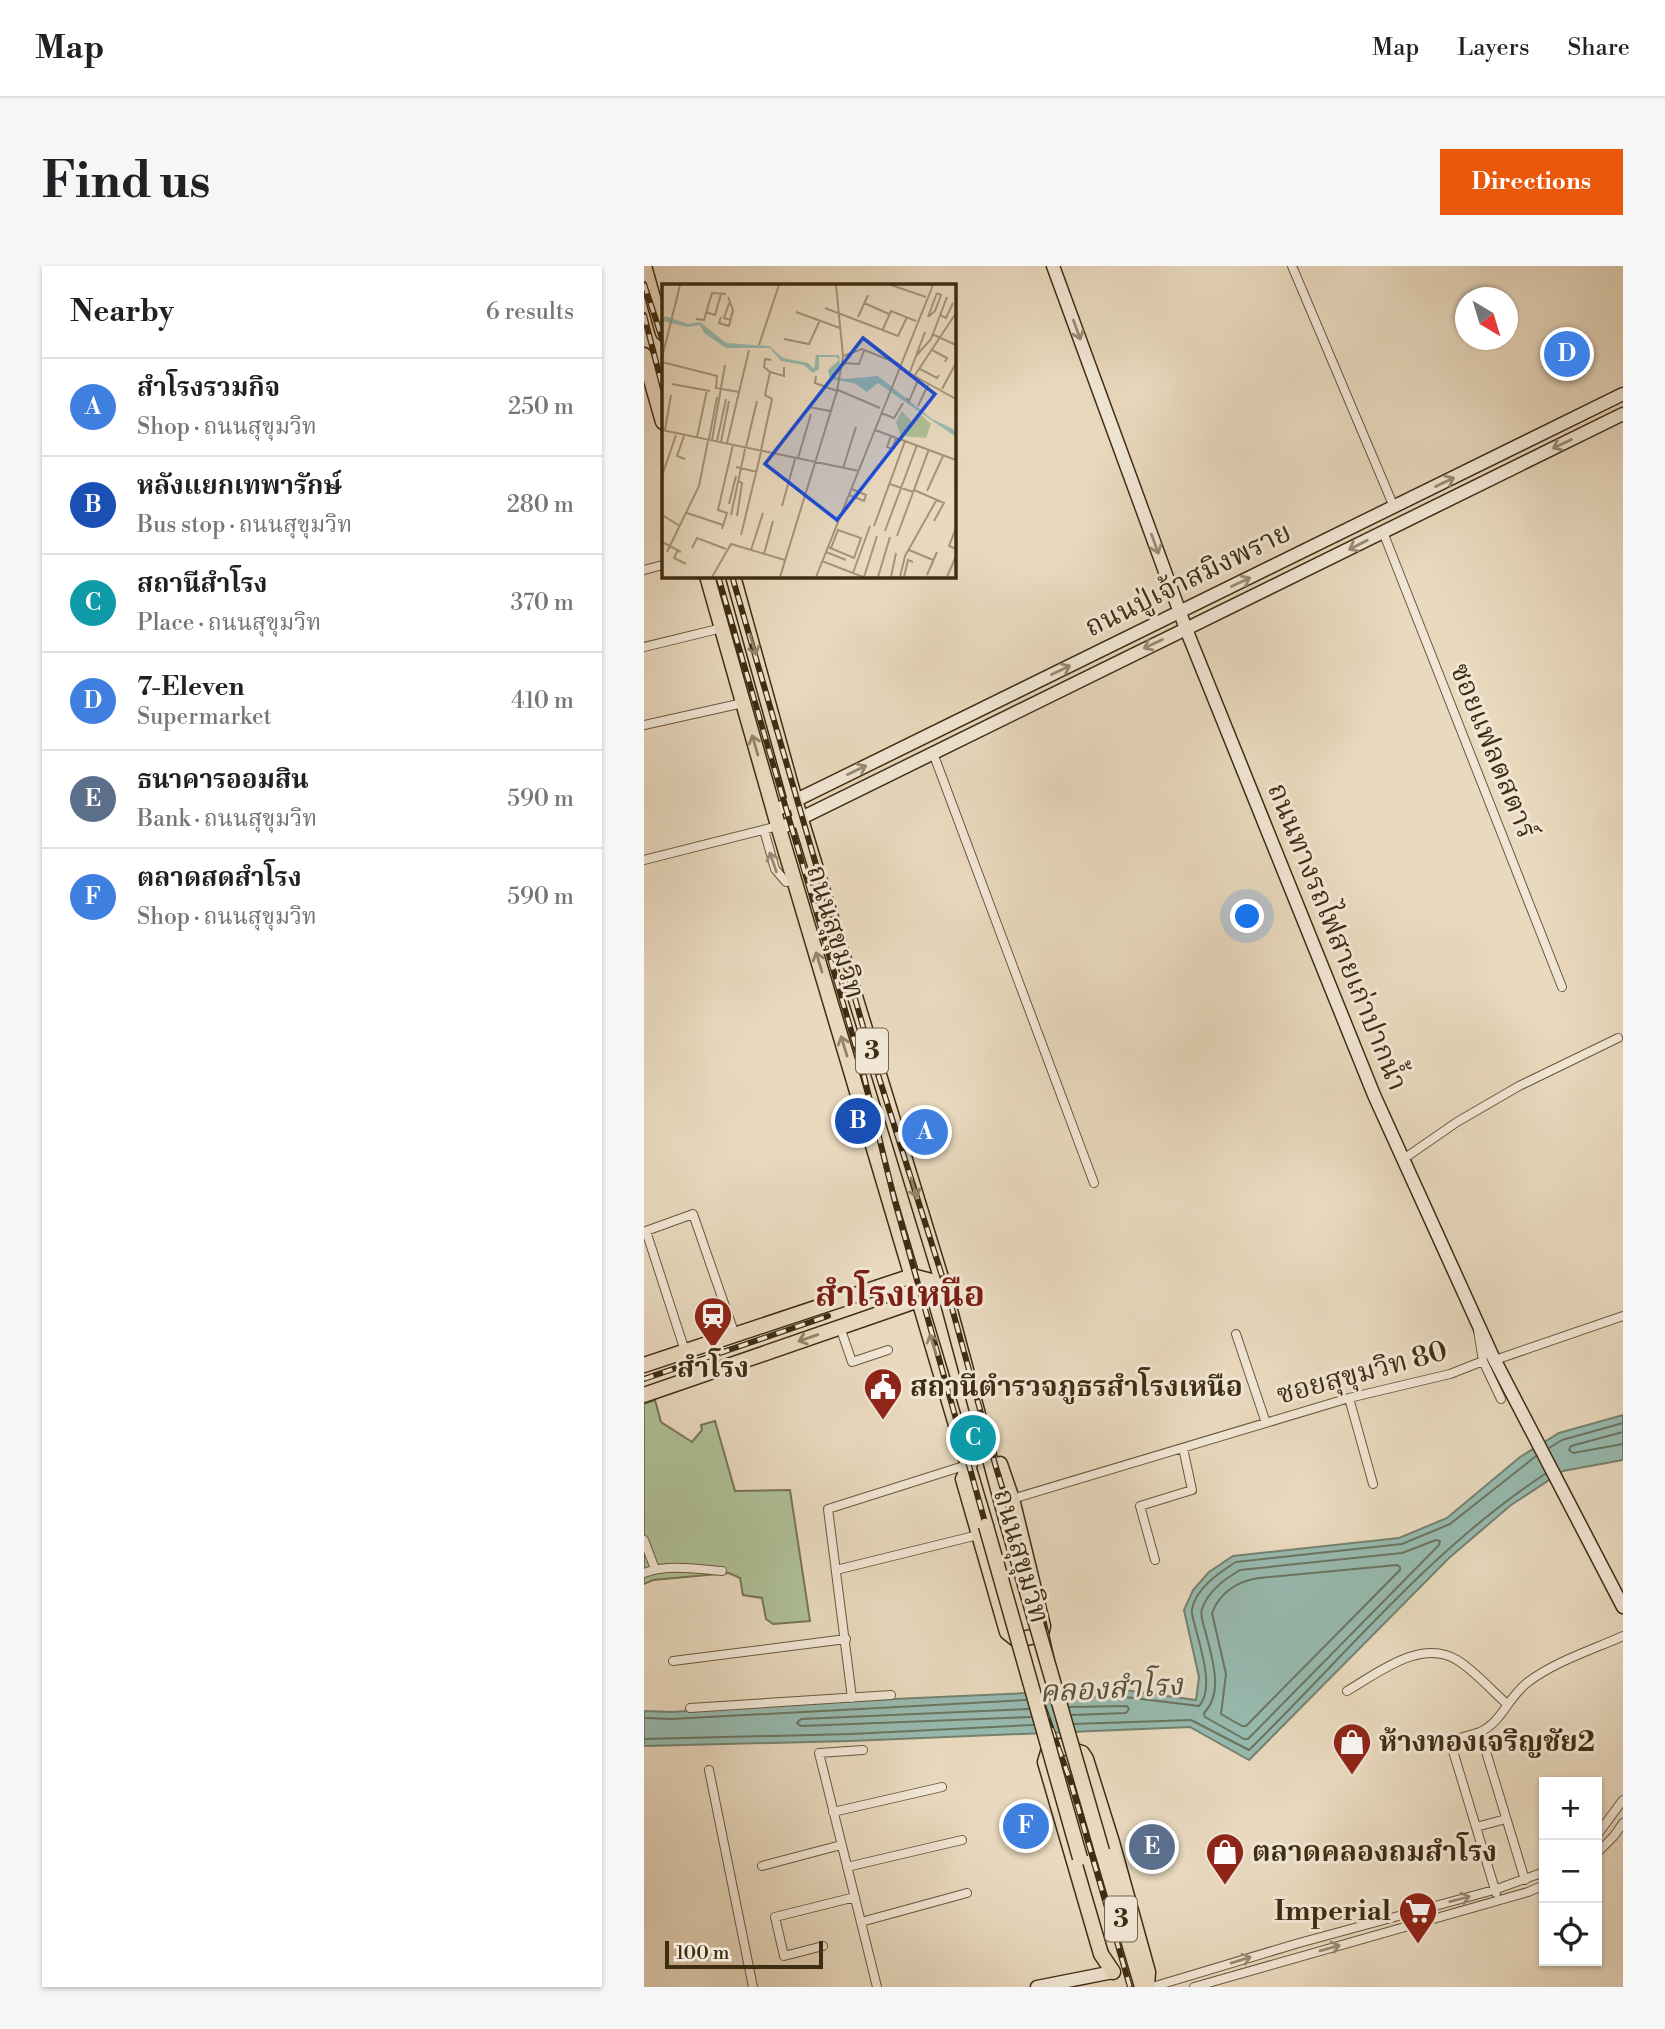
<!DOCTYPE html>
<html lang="en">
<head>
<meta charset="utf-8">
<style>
	:root { --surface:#fff; --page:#f6f6f6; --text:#202124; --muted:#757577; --line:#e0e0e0; --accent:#ea580c }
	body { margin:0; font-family:"Libre Bodoni","Noto Serif Thai",serif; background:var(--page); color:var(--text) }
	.controls { position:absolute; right:21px; bottom:21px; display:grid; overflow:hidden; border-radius:0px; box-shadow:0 2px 5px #0004 }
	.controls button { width:63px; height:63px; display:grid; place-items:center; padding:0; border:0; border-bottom:2px solid var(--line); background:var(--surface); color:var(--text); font:35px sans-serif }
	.compass { position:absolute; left:811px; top:21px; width:63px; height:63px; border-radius:50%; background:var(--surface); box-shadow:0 2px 5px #0004; rotate:142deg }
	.scale { position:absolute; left:21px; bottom:18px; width:158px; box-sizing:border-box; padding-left:7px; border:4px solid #3f2d12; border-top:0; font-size:19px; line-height:24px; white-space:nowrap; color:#3f2d12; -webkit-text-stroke:5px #f1e6d5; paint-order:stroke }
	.you { position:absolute; left:604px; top:651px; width:24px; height:24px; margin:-18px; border:5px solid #fff; border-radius:50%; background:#1a73e8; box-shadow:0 0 0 10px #1a73e833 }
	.badge { display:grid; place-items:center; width:46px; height:46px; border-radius:50%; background:var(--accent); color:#fff; font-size:23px; font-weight:700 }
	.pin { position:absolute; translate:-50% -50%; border:4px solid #fff; box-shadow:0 2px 7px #0006 }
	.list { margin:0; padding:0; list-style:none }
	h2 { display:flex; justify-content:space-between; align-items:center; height:91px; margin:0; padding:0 28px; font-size:30px }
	h2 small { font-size:23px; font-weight:400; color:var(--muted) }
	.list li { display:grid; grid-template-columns:46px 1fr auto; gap:21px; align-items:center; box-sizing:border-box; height:98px; padding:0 28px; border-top:2px solid var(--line) }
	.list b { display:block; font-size:26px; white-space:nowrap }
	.list p { margin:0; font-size:23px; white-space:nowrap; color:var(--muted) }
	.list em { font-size:23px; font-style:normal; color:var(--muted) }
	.icon { flex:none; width:38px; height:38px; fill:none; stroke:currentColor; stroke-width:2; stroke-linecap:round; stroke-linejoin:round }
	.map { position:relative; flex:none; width:979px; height:1721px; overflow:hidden; border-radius:0px }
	header { display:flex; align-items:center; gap:42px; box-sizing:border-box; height:98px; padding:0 35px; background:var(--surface); border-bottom:2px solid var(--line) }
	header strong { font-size:33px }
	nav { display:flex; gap:38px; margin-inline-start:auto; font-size:24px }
	.intro { display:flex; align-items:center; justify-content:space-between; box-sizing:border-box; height:168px; padding:0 42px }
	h1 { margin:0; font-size:49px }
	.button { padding:18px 32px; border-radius:0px; background:var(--accent); color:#fff; font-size:24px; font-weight:700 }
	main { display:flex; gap:42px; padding:0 42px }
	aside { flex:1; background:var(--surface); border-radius:0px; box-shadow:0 2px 5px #0004 }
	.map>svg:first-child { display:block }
	.green { fill:#afc097; stroke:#777654; stroke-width:2 }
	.water { fill:#97baaf; stroke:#748270; stroke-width:2 }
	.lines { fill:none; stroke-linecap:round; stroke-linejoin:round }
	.shore { stroke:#6b7460; stroke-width:2 }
	.minor-casing { stroke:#6a583d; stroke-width:10 }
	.secondary-casing { stroke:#3f2d12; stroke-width:15 }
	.primary-casing { stroke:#3f2d12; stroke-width:17 }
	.trunk-casing { stroke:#3f2d12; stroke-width:17 }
	.minor { stroke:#f1e6d5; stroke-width:8 }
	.secondary { stroke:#f1e6d5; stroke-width:12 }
	.primary { stroke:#e9d9be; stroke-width:14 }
	.trunk { stroke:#e9d9be; stroke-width:14 }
	.rail-casing { stroke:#3f2d12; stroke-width:6 }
	.rail { stroke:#f1e6d5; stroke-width:3.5; stroke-dasharray:10; stroke-linecap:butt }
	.trunk-bridge-casing { stroke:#3f2d12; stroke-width:17; stroke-linecap:butt }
	.trunk-bridge { stroke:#e9d9be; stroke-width:14 }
	.oneway { stroke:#988a74 }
	.oneway2 { stroke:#948368 }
	.labels { text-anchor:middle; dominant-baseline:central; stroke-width:6; stroke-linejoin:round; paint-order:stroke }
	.shield { fill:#f1e6d5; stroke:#74644c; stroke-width:2 }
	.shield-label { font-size:26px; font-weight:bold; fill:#3f2d12 }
	.street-label { font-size:28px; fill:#3f2d12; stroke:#f1e6d5 }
	.poi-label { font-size:28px; font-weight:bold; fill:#3f2d12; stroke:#f1e6d5; text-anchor:start }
	.water-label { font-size:30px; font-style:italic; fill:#555039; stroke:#f1e6d5 }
	.district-label { font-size:35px; font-weight:bold; fill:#7a1f14; stroke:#f1e6d5 }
	.inset-road { fill:none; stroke:#a59479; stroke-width:2 }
	.view { fill:#1d4ed8; fill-opacity:0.15; stroke:#1d4ed8; stroke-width:3.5 }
	.inset-edge { fill:none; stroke:#3f2d12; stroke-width:3.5 }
</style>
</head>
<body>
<header>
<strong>Map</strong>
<nav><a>Map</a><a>Layers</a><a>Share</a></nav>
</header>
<div class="intro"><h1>Find us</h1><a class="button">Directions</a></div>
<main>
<aside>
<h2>Nearby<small>6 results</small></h2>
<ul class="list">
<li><span class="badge" style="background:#3f7fe0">A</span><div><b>สำโรงรวมกิจ</b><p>Shop · ถนนสุขุมวิท</p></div><em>250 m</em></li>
<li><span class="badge" style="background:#1a4fb4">B</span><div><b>หลังแยกเทพารักษ์</b><p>Bus stop · ถนนสุขุมวิท</p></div><em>280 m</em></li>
<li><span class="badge" style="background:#0f9aa8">C</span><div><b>สถานีสำโรง</b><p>Place · ถนนสุขุมวิท</p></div><em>370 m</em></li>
<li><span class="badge" style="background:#3f7fe0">D</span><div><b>7-Eleven</b><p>Supermarket</p></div><em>410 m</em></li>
<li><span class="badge" style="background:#5c6f8a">E</span><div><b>ธนาคารออมสิน</b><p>Bank · ถนนสุขุมวิท</p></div><em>590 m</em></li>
<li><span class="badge" style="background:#3f7fe0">F</span><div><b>ตลาดสดสำโรง</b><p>Shop · ถนนสุขุมวิท</p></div><em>590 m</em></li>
</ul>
</aside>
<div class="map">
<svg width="979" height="1721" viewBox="0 0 979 1721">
	<rect width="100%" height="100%" fill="#e9d9be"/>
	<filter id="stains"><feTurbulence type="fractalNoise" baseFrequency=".00286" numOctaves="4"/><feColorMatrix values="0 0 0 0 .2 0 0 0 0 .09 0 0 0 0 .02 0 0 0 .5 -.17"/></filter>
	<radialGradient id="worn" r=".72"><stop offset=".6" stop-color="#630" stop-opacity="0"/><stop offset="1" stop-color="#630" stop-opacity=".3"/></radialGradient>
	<!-- green -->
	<path class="green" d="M11,1134l6,22 31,20 10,-12 -1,-5 14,-4 20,70 55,-1 20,131 -37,3 -7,-5 -4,-21 -19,-3 -3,-17 -11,-5 -76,7 -9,4v-180z"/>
	<!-- water -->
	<path class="water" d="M979,1149v45l-60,11 -52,34 -62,53 -200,202 -59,-33 -340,14 -206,5v-35l28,1 110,-8 335,-15 79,11 3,-23 -15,-67 9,-20 16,-18 24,-16 166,-18 48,-20 73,-61 39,-24z"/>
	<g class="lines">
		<!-- shore -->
		<path class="shore" d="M979,1166l-52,14 -2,4 4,3 50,-9
			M905,1182l13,-8 61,-17
			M792,1274l4,1 -1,4 -191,194h-4l-39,-22 -1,-4c21,-21 7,-58 1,-83 -2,-7 -5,-15 -3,-21 6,-18 23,-30 38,-39l162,-17z
			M753,1299l3,2v3l-154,156h-4l-21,-12 5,-40 -14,-61c8,-21 26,-32 47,-35z
			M423,1432l50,-2 82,10c16,-17 1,-60 -4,-80 -1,-5 -4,-12 -3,-17 4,-21 28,-37 44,-47l166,-18 48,-20 86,-68
			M425,1441l58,-1 2,3 -3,4 -54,2
			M385,1443l-228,10 -4,4 4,3 230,-9
			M0,1452l28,1 354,-19
			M430,1458l117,-4 58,30c96,-94 183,-202 296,-276
			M0,1473l206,-5 183,-9"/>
		<!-- minor casing -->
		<g class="minor-casing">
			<path id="minor" d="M648,0l102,241
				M739,266l179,455
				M0,304l19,-5
				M0,381l78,-19
				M0,459l99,-22
				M289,487l161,430
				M120,564l11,39 11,13 9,-1
				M0,594l134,-34
				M758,894l55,-38 62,-36 99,-48
				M196,1061l12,35 36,-12
				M834,1064l5,31
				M592,1068l30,89
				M41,1085l-39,-120 47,-17 42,121
				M851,1094l128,-44
				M705,1132l24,86
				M368,1233l337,-101 101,-24 33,-13 18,38
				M0,1274l11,29
				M511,1294l-15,-54 52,-16 -9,-42
				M192,1304l142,-35
				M0,1307c24,-9 53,-4 78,-2
				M29,1395l173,-22
				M703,1425c31,-18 74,-53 110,-31 18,11 33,29 49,43
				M208,1432l-24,-189 142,-45
				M46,1442l201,-13
				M836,1466l-30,9 46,152
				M219,1484l-44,3 58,234
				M65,1504l44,217
				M189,1546l109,-25
				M832,1561l30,-8
				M953,1569l26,-35
				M953,1587l17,-17 9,-13
				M118,1600l79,-21
				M203,1601l115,-27
				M881,1614l-45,-148c22,-10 28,-35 48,-50 28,-21 64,-32 95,-46
				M217,1656l106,-29
				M179,1680l-39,10 -9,-39 80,-20
				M508,1721l147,-44 195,-53 50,-18
				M550,1721l334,-95 16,-7"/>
		</g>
		<!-- secondary casing -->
		<g class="secondary-casing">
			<path id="secondary" d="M409,0l133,363 188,466 118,260 131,252
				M130,545l849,-417
				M135,563l844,-415
				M393,1721l76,-15"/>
		</g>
		<!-- primary casing -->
		<g class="primary-casing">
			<path id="primary" d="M0,1099l268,-89
				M0,1129l275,-95"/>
		</g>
		<!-- trunk casing -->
		<g class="trunk-casing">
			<path id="trunk" d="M0,0l19,67
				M0,89l19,67
				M63,310l72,253 207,697
				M89,310l62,224 148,484 63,235
				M268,1010l31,8
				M326,1198l-7,15 44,153 10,8 24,-5 2,-9 -31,-127 -12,-35
				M458,1585l40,136
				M469,1706l-12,-18 -56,-192 3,-10 12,-6 22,7 4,6 26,83 36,130 -1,15"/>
		</g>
		<!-- minor -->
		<use href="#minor" class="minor"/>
		<!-- secondary -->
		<use href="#secondary" class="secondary"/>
		<!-- primary -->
		<use href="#primary" class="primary"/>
		<!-- trunk -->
		<use href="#trunk" class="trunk"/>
		<!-- rail casing -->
		<g class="rail-casing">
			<path id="rail" d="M0,18l19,57
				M0,49l19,74
				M74,310l144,492 33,134 118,420 58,161 59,204
				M88,310l135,464 83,261 45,163 49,159 34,152
				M0,1113l184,-63"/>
		</g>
		<!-- rail -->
		<use href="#rail" class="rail"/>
		<!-- trunk-bridge casing -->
		<g class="trunk-bridge-casing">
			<path id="trunk-bridge" d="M362,1253l96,332
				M342,1260l94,332"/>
		</g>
		<!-- trunk-bridge -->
		<use href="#trunk-bridge" class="trunk-bridge"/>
	</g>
	<!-- one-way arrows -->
	<defs><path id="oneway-shaft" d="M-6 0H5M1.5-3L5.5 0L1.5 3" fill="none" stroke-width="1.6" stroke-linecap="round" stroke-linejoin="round" transform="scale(1.75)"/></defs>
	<g class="oneway">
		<use href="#oneway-shaft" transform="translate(433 64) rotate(70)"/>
		<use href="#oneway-shaft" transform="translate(918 178) rotate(154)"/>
		<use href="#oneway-shaft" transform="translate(801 216) rotate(-26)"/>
		<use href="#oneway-shaft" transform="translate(511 278) rotate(70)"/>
		<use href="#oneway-shaft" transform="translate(714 279) rotate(153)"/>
		<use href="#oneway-shaft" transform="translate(597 316) rotate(-26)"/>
		<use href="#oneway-shaft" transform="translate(509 378) rotate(155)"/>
		<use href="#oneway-shaft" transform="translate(417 404) rotate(-26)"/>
		<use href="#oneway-shaft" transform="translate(213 504) rotate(-26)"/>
		<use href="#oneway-shaft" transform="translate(129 596) rotate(-109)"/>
		<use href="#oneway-shaft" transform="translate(816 1633) rotate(-15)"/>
		<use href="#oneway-shaft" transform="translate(686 1682) rotate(-16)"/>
		<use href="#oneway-shaft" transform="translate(597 1694) rotate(-17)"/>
	</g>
	<g class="oneway2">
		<use href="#oneway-shaft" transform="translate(109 379) rotate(73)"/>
		<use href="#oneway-shaft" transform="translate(111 479) rotate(-106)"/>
		<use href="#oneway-shaft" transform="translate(175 696) rotate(-107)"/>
		<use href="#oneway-shaft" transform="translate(200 780) rotate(-107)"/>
		<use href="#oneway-shaft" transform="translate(270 922) rotate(73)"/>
		<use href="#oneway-shaft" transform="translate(164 1072) rotate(161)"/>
		<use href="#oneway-shaft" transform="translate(289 1078) rotate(-108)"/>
	</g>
	<!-- icons -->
	<defs>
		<g id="station-pin" transform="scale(2.0125)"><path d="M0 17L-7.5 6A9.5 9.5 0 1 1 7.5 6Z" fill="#8f2418" stroke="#f1e6d5"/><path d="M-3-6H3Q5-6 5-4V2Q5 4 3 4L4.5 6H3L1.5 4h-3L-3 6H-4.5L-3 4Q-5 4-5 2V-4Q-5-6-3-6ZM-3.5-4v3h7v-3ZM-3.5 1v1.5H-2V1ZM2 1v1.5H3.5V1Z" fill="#fff"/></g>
		<g id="civic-pin" transform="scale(2.0125)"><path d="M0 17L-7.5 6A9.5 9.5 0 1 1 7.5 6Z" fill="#8f2418" stroke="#f1e6d5"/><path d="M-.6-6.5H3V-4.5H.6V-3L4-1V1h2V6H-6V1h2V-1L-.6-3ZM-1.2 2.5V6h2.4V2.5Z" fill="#fff"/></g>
		<g id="shop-pin" transform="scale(2.0125)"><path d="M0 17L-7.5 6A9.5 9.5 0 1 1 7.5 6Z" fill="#8f2418" stroke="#f1e6d5"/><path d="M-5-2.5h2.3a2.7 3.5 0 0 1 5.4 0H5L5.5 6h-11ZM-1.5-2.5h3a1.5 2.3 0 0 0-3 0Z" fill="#fff"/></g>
		<g id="supermarket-pin" transform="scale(2.0125)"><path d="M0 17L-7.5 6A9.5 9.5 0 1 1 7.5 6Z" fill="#8f2418" stroke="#f1e6d5"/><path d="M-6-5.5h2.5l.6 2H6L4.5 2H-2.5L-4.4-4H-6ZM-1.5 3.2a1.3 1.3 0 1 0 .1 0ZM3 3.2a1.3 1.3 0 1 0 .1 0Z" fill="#fff"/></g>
	</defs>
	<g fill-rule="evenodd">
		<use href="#station-pin" x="69" y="1050"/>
		<use href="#civic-pin" x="239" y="1121"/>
		<use href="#shop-pin" x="708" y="1476"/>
		<use href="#shop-pin" x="581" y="1586"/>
		<use href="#supermarket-pin" x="774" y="1645"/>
	</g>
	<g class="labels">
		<!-- shield labels -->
		<g class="shield">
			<rect x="212" y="762.5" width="32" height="45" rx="5"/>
			<rect x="461" y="1630.5" width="32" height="45" rx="5"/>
		</g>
		<g class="shield-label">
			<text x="228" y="785">3</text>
			<text x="477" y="1653">3</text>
		</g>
		<!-- street labels -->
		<g class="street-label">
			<text transform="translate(544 314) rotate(-26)">ถนนปู่เจ้าสมิงพราย</text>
			<text transform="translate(849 485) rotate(68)">ซอยแฟลตสตาร์</text>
			<text transform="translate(191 666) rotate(73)">ถนนสุขุมวิท</text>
			<text transform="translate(693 671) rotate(68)">ถนนทางรถไฟสายเก่าปากน้ำ</text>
			<text transform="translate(718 1107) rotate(-15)">ซอยสุขุมวิท 80</text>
			<text transform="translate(377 1290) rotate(74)">ถนนสุขุมวิท</text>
		</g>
		<!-- poi labels -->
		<g class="poi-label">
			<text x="69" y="1102" text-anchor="middle">สำโรง</text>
			<text x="266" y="1121">สถานีตำรวจภูธรสำโรงเหนือ</text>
			<text x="735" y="1476">ห้างทองเจริญชัย2</text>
			<text x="608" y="1586">ตลาดคลองถมสำโรง</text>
			<text x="747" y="1645" text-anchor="end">Imperial</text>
		</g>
		<!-- water labels -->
		<g class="water-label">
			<text transform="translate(467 1423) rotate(-3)">คลองสำโรง</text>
		</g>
		<!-- district labels -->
		<g class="district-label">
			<text x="256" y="1029">สำโรงเหนือ</text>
		</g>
	</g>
	<!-- overview -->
	<g transform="translate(18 18)">
		<rect width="294" height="294" fill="#e9d9be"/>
		<path d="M240,127l11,12 7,-9 11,10 -5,14 -25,-2 -5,-14z" fill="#afc097"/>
		<path d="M3,32l23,8 12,-2 26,21 43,3 14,12 25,5 6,6 2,-14h23l1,9 -8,12 12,3 34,-3 54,43 21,10 3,8 -78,-54 -11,9 -13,-9 -24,-4 -2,-9 11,-10 -3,-3h-17v12l-6,4 -9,-8 -23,-4 -11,-13h-44l-22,-15 -4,-8 -13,2 -25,-6z" fill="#97baaf"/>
		<path class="inset-road" d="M229,1l35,12M67,19l-5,15 7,2M202,19l25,11M163,24l73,28 9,-19M44,28l9,3 6,-21M134,28l44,16M278,31l6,3 7,-15M59,33l-2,6 10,3 4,-16 -5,-13M196,33l10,-22M266,33l7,-6 6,-16 -4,-2M266,33l9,-24M34,35l8,1 8,-27 14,1M221,45l8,-18 25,10M270,50l24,11M122,55l25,5 11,-24M97,61l20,-60M270,66l15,8 -2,4M181,72l19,-7 37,15M254,72l15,-17 16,-42M0,74l18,-73M0,78l55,14 -1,12 23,4M180,79l17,1 5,-13M0,81v22M238,84l56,31M258,85l17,9 2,-3M108,88l14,4v-9M248,88l15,-40M253,91l41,-62M154,92l-1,7 22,8M10,100l38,7M280,105l14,-26M176,106l42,18M244,114l3,3 10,-23M256,122l10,-21M147,123l21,4M219,129l13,5 9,-15M0,146l197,41M3,146l6,-35M213,146l81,30M22,152l-7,20 8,3M229,152l-4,11 5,2 4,-11M35,153l10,-47M47,155l8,-42M50,156l13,-75M55,157l9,-42M59,158l8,-41M65,159l22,-93M84,163l11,-46M99,166l11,-51 -7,-4 5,-23 -6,-5 1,-8 6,1M136,174l13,-44M74,183l21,5M181,184l13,-41M0,192l14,-41M228,200l23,8M252,206l30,13 -10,18M265,207l16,-35M187,211l15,6 2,-6 -14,-6M67,220l7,-28M120,222l13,-47M25,229l36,12M0,231l18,11M69,231l14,-66M75,232l5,-33 -4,-2M212,242l31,-85M294,244l-7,18 7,3M60,245l5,-16 -9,-3 15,-65M223,247l32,-86M79,251l20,-83M235,252l32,-87M0,258l19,10M166,263l26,11 7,-20 -23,-8 -7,18M30,264l5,-10 29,11M16,266l-4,8 12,6M89,266l12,-37M247,266l24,10M5,268l32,-66 9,-45M164,268l20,8M102,270l9,-33M160,277l41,16M191,289l17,-47M265,291l10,-23M50,293l19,-33 54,16M118,293l57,-186 6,-35 -7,-71M154,293l117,-292M202,293l13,-41M216,293l12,-40M229,293l5,-24M238,293l5,-21 32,-57M242,293l4,-17 5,2M285,293l9,-21"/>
		<path class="view" d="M201,54l72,56 -98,126 -72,-56z"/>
		<rect width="294" height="294" class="inset-edge"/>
	</g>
	<rect width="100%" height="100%" filter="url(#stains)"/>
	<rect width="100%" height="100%" fill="url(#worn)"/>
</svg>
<div class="controls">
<button>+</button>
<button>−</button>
<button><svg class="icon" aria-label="locate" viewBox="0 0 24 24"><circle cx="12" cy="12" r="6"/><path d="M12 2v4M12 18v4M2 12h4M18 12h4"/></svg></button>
</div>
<svg class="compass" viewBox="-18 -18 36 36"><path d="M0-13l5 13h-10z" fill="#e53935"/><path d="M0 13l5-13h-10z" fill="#757577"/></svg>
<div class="scale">100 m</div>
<div class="you"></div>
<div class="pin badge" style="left:281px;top:866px;background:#3f7fe0">A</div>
<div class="pin badge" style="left:214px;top:855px;background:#1a4fb4">B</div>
<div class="pin badge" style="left:329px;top:1172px;background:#0f9aa8">C</div>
<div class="pin badge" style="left:923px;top:88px;background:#3f7fe0">D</div>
<div class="pin badge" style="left:508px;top:1581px;background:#5c6f8a">E</div>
<div class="pin badge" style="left:382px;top:1560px;background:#3f7fe0">F</div>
</div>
</main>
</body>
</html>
